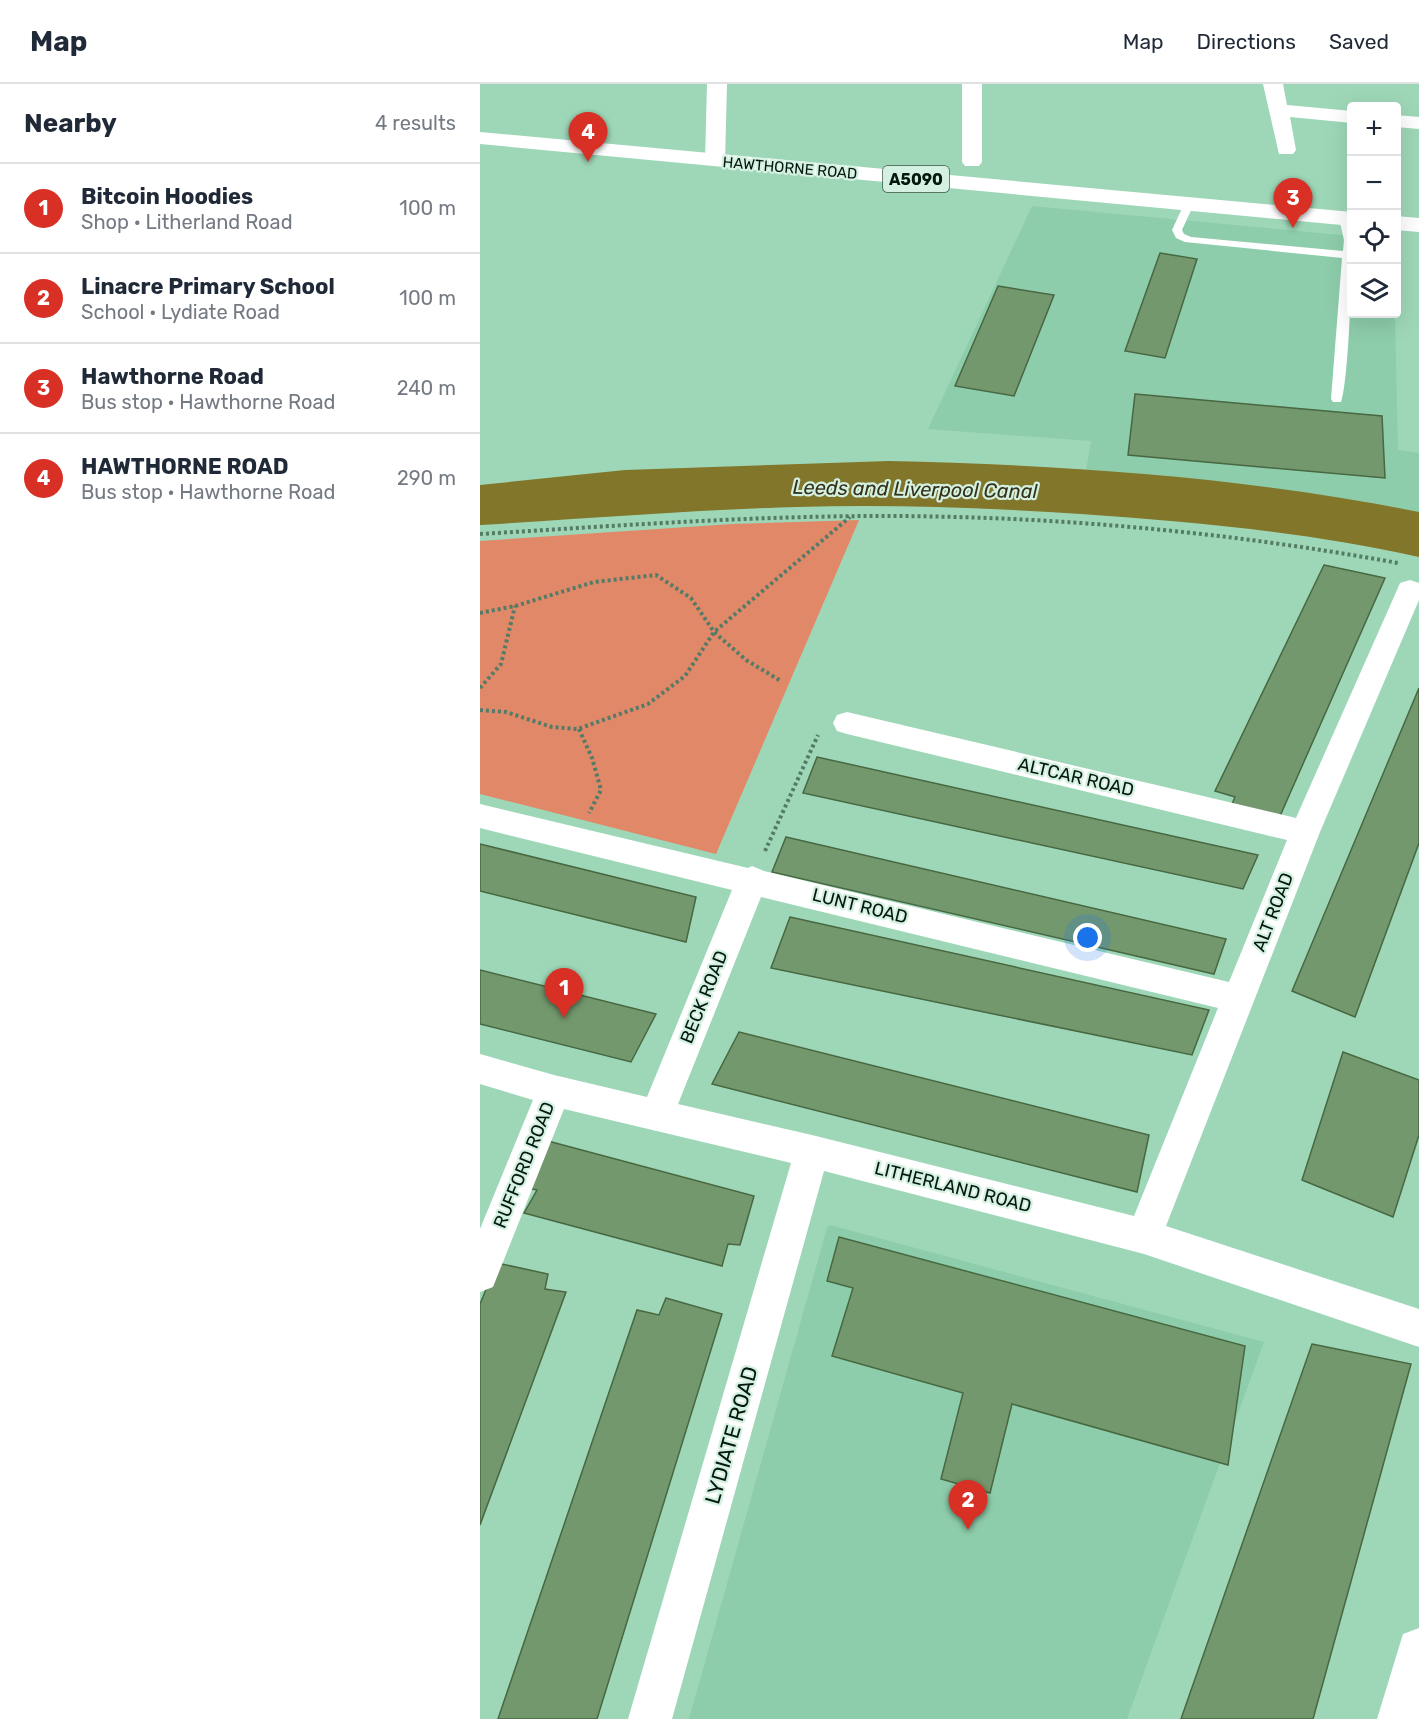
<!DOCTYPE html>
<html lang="en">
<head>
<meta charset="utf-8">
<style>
	:root { --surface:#fff; --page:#f6f6f7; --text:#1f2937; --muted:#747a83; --line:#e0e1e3; --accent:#d93025 }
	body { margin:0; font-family:Rubik,sans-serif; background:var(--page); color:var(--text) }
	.controls { position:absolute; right:18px; top:18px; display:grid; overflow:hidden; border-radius:6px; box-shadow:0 6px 24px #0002 }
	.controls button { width:54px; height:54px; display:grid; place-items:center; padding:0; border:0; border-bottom:2px solid var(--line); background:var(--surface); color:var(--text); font:30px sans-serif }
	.you { position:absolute; left:608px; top:854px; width:21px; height:21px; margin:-15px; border:4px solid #fff; border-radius:50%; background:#1a73e8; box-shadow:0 0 0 9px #1a73e833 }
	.badge { display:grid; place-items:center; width:39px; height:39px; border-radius:50%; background:var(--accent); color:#fff; font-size:20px; font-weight:700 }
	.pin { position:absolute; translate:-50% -50px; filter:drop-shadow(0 2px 3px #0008) }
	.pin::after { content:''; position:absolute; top:32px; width:21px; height:18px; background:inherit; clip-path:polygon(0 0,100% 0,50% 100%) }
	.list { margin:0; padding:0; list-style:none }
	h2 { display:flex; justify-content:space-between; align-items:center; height:78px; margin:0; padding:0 24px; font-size:26px }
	h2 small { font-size:20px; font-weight:400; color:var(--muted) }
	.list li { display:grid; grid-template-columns:39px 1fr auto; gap:18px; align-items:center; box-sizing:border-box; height:90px; padding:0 24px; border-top:2px solid var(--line) }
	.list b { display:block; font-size:22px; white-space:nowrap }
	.list p { margin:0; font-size:20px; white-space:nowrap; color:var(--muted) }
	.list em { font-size:20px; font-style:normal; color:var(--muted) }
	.icon { flex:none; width:33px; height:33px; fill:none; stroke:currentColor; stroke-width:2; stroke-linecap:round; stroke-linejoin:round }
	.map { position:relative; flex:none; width:939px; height:1635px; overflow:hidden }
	header { display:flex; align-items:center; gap:36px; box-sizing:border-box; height:84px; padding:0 30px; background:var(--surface); border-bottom:2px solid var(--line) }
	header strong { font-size:28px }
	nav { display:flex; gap:33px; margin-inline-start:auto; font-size:21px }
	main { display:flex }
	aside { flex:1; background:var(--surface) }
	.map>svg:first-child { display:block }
	.built { fill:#8dcdab }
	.green { fill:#e18868 }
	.water { fill:#817629 }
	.building { fill:#74986e; stroke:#476841; stroke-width:1.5 }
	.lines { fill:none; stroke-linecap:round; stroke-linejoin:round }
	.path { stroke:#547b66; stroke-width:4; stroke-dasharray:3 3; stroke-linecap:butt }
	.service { fill:#fff; fill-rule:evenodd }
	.minor { fill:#fff; fill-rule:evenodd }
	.primary { fill:#fff; fill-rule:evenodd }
	.labels { text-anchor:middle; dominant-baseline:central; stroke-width:4.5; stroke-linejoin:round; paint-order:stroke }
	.far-street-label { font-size:15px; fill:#03180e; stroke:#d4f0e0 }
	.shield { fill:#d4f0e0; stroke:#42594d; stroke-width:1.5 }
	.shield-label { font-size:16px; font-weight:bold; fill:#03180e }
	.street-label { font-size:18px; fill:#03180e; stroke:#d4f0e0 }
	.water-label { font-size:20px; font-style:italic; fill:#353119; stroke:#d4f0e0 }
	.near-street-label { font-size:21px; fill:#03180e; stroke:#d4f0e0 }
</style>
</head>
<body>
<header>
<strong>Map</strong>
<nav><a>Map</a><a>Directions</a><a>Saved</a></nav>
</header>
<main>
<aside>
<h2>Nearby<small>4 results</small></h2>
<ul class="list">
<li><span class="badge">1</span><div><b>Bitcoin Hoodies</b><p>Shop · Litherland Road</p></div><em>100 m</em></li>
<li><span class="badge">2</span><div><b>Linacre Primary School</b><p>School · Lydiate Road</p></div><em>100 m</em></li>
<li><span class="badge">3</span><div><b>Hawthorne Road</b><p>Bus stop · Hawthorne Road</p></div><em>240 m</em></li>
<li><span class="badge">4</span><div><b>HAWTHORNE ROAD</b><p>Bus stop · Hawthorne Road</p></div><em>290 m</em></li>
</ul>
</aside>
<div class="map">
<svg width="939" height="1635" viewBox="0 0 939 1635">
	<rect width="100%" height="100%" fill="#9ed7b8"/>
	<!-- built -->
	<path class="built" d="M552,122l319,30 1,78h43l3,136 21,3v59l-52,-10 -126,-17 -155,-14 5,-30 -163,-12z
		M350,1141l434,117 -137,377h-438l138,-491z"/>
	<!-- green -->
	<path class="green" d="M379,436l-143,334 -236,-60v-253l252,-17z"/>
	<!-- water -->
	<path class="water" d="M409,377c176,4 357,16 530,51v45c-112,-25 -224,-35 -338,-43 -94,-6 -190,-10 -284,-7 -106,3 -211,12 -317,18v-40l145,-15z"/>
	<!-- building -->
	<path class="building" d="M680,169l37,6 -32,99 -40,-7z
		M518,202l56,9 -40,101 -59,-10z
		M655,310l247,22 3,62 -257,-23z
		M844,481l61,13 -105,238 -48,-12 3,-7 -20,-6z
		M939,604v155l-64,174 -63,-26z
		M337,673l441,98 -15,34 -440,-96z
		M306,753l440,102 -12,35 -442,-102z
		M0,760l216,53 -10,45 -206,-51z
		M310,833l419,93 -17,45 -421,-87z
		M0,886l176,44 -25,48 -151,-38z
		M259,948l410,103 -12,57 -425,-108z
		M863,968l76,28v55l-26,82 -91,-37z
		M68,1057l206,55 -14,49 -12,-1 -6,22 -198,-53 13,-23 -10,-2z
		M359,1153l406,109 -17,119 -216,-61 -22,89 -49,-14 22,-86 -131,-37 21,-68 -26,-7z
		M17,1179l51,11 -3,15 21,3 -86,233v-221z
		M186,1214l56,16 -125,405h-99l139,-409 22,5z
		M832,1260l99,20 -98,355h-132z"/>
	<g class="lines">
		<!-- path -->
		<path class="path" d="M0,450c134,-8 268,-18 402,-18 173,0 346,16 516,47
			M0,529l35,-7 79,-24 62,-7 35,23 23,34 32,28 35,21
			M0,604l21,-24 14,-58
			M0,626l26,2 46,15 26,2 70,-25 37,-28 29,-44 136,-115
			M99,645l13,29 9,32 -12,23
			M285,767l53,-116"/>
		<!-- service -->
		<path class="service" d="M709,117l5,3 -12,26 2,4 7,3 152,14 1,-11 -5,-22 9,-2c7,16 1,168 -7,186h-8l-2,-3 11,-141 -157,-16 -9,-4 -4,-8 12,-26z"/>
		<!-- minor -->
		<path class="minor" d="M227,0h20l-2,77 -3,4h-14l-3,-4z
			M482,0h20v78l-3,4h-14l-3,-4z
			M783,0h20l4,21 65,6v12l-62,-6 6,33 -3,4h-14z
			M916,31l23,2v12l-23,-2z
			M930,496l9,3v17l-99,232 -154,394 253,83v38l-275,-93 -320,-83 -152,548h-44l163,-556 -227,-54 -71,178 -13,5v-63l53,-129 -53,-16v-30l74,21 93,22 85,-207 -252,-62v-24l268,64 4,-2 12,5 465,111 58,-142 -440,-106 -10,-3 -4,-8 4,-8 10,-3 449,106 101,-228 3,-7zM281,813l457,111 -84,208 -322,-81 -134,-31z"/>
		<!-- primary -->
		<path class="primary" d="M0,48l872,80v14l-872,-82z
			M916,132l23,2v14l-23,-2z
			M939,1544v91h-42l26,-85z"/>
	</g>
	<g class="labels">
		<!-- far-street labels -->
		<g class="far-street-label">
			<text transform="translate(310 84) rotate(5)">HAWTHORNE ROAD</text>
		</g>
		<!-- shield labels -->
		<rect class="shield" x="403" y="82" width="66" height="26" rx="4.5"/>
		<g class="shield-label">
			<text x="436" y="95">A5090</text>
		</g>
		<!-- street labels -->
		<g class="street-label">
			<text transform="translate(596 693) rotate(13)">ALTCAR ROAD</text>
			<text transform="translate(380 822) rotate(14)">LUNT ROAD</text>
			<text transform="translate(793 828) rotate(-69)">ALT ROAD</text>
			<text transform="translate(224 913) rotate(-68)">BECK ROAD</text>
			<text transform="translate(44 1081) rotate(-68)">RUFFORD ROAD</text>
			<text transform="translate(473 1103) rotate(14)">LITHERLAND ROAD</text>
		</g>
		<!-- water labels -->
		<g class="water-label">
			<text transform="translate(435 405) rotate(1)">Leeds and Liverpool Canal</text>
		</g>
		<!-- near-street labels -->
		<g class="near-street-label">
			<text transform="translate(251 1351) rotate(-74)">LYDIATE ROAD</text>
		</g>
	</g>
</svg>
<div class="controls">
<button>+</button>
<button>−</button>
<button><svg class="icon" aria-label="locate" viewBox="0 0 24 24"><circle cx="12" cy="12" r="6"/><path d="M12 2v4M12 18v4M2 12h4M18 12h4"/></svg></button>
<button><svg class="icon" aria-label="layers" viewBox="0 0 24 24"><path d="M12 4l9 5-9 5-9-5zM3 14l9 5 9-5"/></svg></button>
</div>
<div class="you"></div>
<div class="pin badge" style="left:84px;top:934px">1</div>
<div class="pin badge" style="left:488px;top:1446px">2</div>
<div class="pin badge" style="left:813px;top:144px">3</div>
<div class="pin badge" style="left:108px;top:78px">4</div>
</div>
</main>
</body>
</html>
